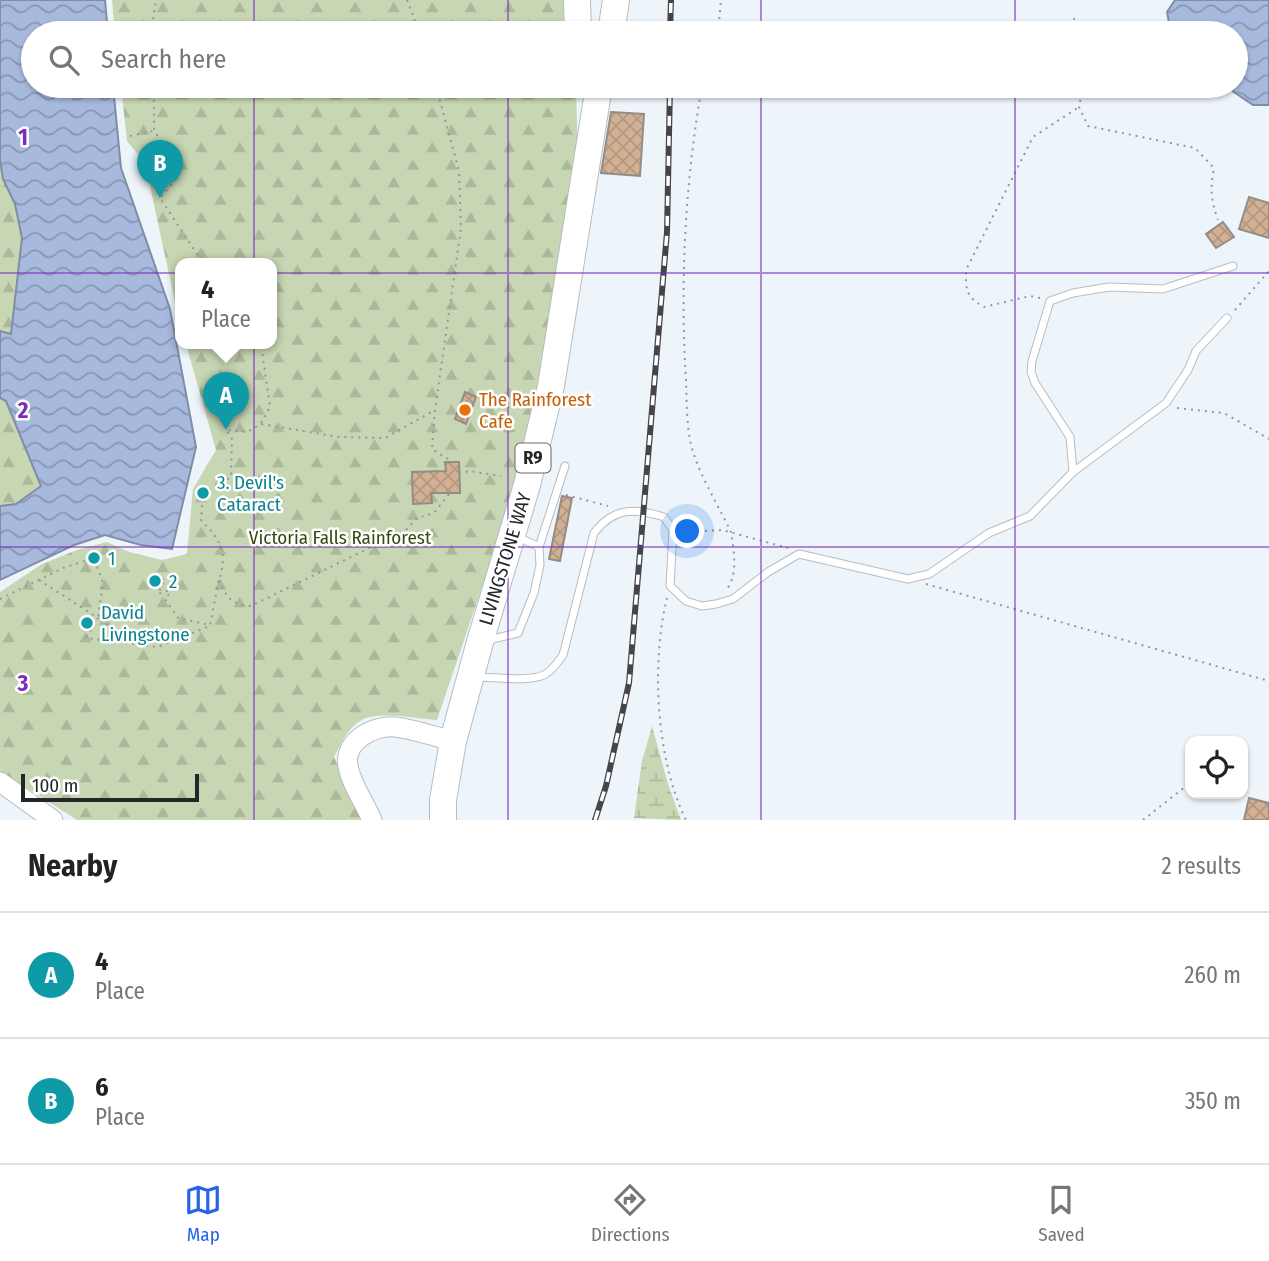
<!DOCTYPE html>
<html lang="en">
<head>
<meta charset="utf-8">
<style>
	:root { --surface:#fff; --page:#f6f6f6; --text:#222; --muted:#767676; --line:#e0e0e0; --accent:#2563eb }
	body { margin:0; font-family:"Fira Sans Condensed",sans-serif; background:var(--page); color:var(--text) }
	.controls { position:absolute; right:21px; bottom:21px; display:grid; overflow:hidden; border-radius:14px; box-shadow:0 2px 5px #0004 }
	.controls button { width:63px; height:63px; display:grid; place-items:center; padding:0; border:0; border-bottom:2px solid var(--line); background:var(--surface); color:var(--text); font:35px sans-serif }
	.scale { position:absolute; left:21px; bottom:18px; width:178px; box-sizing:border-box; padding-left:7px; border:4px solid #242629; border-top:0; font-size:19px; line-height:24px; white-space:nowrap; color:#242629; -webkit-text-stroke:5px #fff; paint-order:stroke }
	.you { position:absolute; left:688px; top:532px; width:24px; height:24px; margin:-18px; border:5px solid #fff; border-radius:50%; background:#1a73e8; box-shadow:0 0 0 10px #1a73e833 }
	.badge { display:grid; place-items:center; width:46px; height:46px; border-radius:50%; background:var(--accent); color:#fff; font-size:23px; font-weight:700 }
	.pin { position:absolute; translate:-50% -58px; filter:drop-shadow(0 2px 4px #0008) }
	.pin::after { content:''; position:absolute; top:37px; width:24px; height:21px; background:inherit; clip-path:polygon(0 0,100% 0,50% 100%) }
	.popup { position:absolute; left:175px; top:258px; width:102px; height:91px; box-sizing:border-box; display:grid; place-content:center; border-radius:14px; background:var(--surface); filter:drop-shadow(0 2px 5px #0005); font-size:23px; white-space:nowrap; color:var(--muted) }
	.popup b { font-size:26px; color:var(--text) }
	.popup::after { content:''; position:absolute; left:50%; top:100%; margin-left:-14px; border:14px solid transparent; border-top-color:var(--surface) }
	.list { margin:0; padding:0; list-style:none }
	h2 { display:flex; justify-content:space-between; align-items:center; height:91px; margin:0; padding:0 28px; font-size:30px }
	h2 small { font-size:23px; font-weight:400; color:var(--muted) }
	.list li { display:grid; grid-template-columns:46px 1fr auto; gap:21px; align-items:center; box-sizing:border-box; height:126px; padding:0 28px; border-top:2px solid var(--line) }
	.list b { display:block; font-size:26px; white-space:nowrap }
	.list p { margin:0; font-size:23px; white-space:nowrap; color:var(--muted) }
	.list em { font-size:23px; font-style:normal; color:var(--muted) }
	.icon { flex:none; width:38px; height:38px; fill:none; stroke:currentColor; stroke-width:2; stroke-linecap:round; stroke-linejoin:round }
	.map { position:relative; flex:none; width:1269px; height:820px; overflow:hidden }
	.search { position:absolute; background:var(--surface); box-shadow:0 2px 5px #0004; left:21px; right:21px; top:21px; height:77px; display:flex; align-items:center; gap:18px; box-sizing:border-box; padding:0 24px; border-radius:38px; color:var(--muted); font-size:26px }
	.sheet { height:343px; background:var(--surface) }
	nav { display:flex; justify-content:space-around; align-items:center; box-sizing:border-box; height:98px; border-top:2px solid var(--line); background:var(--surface); font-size:19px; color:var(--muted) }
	nav a { display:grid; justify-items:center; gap:4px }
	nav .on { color:var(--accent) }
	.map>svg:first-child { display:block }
	.forest { fill:url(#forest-firs) }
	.wetland { fill:url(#wetland-marsh) }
	.water { fill:url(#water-waves); stroke:#808da7; stroke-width:2 }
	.building { fill:url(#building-cross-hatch); stroke:#938c87; stroke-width:2 }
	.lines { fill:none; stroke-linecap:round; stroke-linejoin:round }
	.lane-casing { stroke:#b6bdc3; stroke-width:9 }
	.secondary-casing { stroke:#b6bdc3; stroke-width:21 }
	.highway-casing { stroke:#b6bdc3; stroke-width:28 }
	.path { stroke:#94989d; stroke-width:2; stroke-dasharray:2 5; stroke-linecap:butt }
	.lane { stroke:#fff; stroke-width:7 }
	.secondary { stroke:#fff; stroke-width:19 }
	.highway { stroke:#fff; stroke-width:26 }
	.rail-casing { stroke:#434549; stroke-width:6 }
	.rail { stroke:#fff; stroke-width:3.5; stroke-dasharray:10; stroke-linecap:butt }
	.grid { fill:none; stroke:#7b2cbf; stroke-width:2; stroke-opacity:0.55 }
	.food-dot { fill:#e8710a; stroke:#fff; stroke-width:2.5 }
	.culture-dot { fill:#0f9aa8; stroke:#fff; stroke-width:2.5 }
	.labels { text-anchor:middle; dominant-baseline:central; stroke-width:5; stroke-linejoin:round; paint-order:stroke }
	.shield { fill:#fff; stroke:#666769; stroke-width:2 }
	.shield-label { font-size:18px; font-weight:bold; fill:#242629 }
	.food-label { font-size:19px; fill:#c56008; stroke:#fff; text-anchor:start }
	.culture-label { font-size:19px; fill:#0d838f; stroke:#fff; text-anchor:start }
	.park-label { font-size:19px; fill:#374b11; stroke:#fff }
	.street-label { font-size:19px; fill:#242629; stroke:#fff }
	.grid-label { font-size:23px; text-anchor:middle; font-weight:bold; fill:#7b2cbf; stroke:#fff; stroke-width:5; stroke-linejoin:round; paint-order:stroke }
</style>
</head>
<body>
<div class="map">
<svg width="1269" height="820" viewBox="0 0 1269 820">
	<defs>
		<pattern id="forest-firs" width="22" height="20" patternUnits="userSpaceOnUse" patternTransform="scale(1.75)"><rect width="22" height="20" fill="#c7d6b3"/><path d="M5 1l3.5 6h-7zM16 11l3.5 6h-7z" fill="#abb89a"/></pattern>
		<pattern id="wetland-marsh" width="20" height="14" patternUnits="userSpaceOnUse" patternTransform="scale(1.75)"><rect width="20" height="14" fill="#c7d6b3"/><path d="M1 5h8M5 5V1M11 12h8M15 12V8" fill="none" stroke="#abb89a"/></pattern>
		<pattern id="water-waves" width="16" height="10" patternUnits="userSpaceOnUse" patternTransform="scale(1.75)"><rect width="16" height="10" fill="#a7b9dd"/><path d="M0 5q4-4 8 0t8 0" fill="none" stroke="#8896b3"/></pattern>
		<pattern id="building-cross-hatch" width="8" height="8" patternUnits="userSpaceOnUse" patternTransform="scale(1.75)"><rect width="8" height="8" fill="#d2b093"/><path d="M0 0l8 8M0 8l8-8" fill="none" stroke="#b4977f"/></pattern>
	</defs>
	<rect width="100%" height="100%" fill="#edf4fa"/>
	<!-- forest -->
	<path class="forest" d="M112,0h454l1,33h-452z
		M121,86h455l2,81 -34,200 -41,158 -66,195c-20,-1 -61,-10 -77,1 -13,8 -19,23 -26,36l28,63h-285l-77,-49v-179l42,-28 35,-14 30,-8 22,10 33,8 25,-6 6,-65 23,-39 -30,-106h86v-80h-92v61l-35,-162 -18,-22z
		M0,160l3,19 12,25 7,34 -11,96 -11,-3z
		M0,398l6,3 35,85 -25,18 -16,2z"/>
	<!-- wetland -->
	<path class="wetland" d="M652,726l16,58 13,36 -47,-2 8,-57z"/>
	<!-- water -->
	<path class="water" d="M0,0h105l3,33h-75v53h80l8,82 49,141 26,138 -24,102 -31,-4 -36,-10 -31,10 -74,35v-74l16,-2 25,-18 -35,-85 -6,-3v-67l11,3 11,-96 -7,-34 -12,-25 -3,-19z
		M1175,0h94v105h-16l-28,-19h11v-53h-65l-4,-21z"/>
	<!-- building -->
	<path class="building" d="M611,112l33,2 -4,62 -39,-3z
		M1249,197l20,6v35l-30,-9z
		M1223,222l11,15 -18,11 -10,-14z
		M465,392l11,5 -10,27 -11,-5z
		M445,462h14l1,31h-29l1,10 -19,1 -1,-32 34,-1z
		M562,496l10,2 -12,63 -11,-2z
		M1249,798l20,5v17h-25z"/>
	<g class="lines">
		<!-- lane casing -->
		<g class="lane-casing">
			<path id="lane" d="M1073,472l-3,-35 -35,-54 -4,-11 1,-11 18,-60 23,-8 36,-6 54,2 70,-23
				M518,537l21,10
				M488,640l30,-7 16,-40 6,-28 -1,-18 26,-81
				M477,677c18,0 51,5 67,-2 8,-4 14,-13 19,-20l31,-122c20,-26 40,-25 70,-16l9,13 -3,56 16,15 16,5 14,-2 17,-5 35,-27 31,-18 109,25 21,-5 60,-41 41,-17 43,-44 93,-69 22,-33 8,-19 31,-33"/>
		</g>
		<!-- secondary casing -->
		<g class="secondary-casing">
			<path id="secondary" d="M0,782l53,38
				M372,820c-7,-17 -21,-36 -24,-54 -5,-25 26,-41 47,-39 19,2 40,10 58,14"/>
		</g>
		<!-- highway casing -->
		<g class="highway-casing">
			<path id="highway" d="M577,0l1,33
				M611,33l5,-33
				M443,820v-20l10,-59 27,-99 47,-157 24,-99 48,-300"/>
		</g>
		<!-- path -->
		<path class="path" d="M407,0l13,33
			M1074,18l2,15
			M151,33l5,-33
			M718,33l3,-33
			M151,86l3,16v28l9,15 13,34 -16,19 39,59 17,7
			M436,86l23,85 2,57 -26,182 -3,39 21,13
			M702,86c-17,96 -22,196 -16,294 1,24 0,52 8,75 9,26 25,52 37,77 3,18 7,42 -4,57
			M1083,86l-4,21 9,19 107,22 19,20c-4,20 -3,33 4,52
			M130,136l23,-5
			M1040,298l-10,-2 -46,11c-19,-11 -18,-17 -18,-37l67,-133 46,-30
			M1235,310l34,-39
			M1177,408l47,5 45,26
			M261,423l9,-16 -9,-63
			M459,474l10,-3 32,5
			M566,495l42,11
			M684,532l38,-2 66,18
			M220,577c8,-27 -1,-38 -19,-57l2,-27 28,-16 1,-38 -6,-9 21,2 14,-8 78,13 46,1 50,-28
			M39,580l59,38 -12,20 72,9 52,-21 9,-48c5,18 13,27 32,28l155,-76 11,-12 17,-5 16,-20
			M155,581l10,-2 -7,15 15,-5 -8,10 13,19 31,7
			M926,584l343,97
			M667,598c-16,64 -11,162 19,222
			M0,599l63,-31 31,-10 9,25 -5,35 34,25
			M1143,820l47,-37"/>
		<!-- lane -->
		<use href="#lane" class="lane"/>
		<!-- secondary -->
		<use href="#secondary" class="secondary"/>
		<!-- highway -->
		<use href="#highway" class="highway"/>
		<!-- rail casing -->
		<g class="rail-casing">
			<path id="rail" d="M670,33l1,-33
				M595,820l11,-34 23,-103 38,-451 3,-146"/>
		</g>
		<!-- rail -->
		<use href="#rail" class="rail"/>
	</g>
	<!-- grid -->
	<path class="grid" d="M254,0v33M508,0v33M761,0v33M1015,0v33M254,86v734M508,86v734M761,86v734M1015,86v734M0,273h1269M0,547h1269"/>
	<!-- markers -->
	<circle class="food-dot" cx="465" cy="410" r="7"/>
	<g class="culture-dot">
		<circle cx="203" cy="493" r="7"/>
		<circle cx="94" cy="558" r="7"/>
		<circle cx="155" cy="581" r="7"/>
		<circle cx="87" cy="623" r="7"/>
	</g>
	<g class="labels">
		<!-- shield labels -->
		<rect class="shield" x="515.5" y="443.5" width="35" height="29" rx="5"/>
		<g class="shield-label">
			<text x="533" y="458">R9</text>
		</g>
		<!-- food labels -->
		<g class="food-label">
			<text x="479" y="399">The Rainforest<tspan x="479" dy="22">Cafe</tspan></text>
		</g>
		<!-- culture labels -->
		<g class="culture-label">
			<text x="217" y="482">3. Devil's<tspan x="217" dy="22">Cataract</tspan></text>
			<text x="108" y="558">1</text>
			<text x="169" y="581">2</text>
			<text x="101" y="612">David<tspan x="101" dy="22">Livingstone</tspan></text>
		</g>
		<!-- park labels -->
		<g class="park-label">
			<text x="340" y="537">Victoria Falls Rainforest</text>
		</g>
		<!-- street labels -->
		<g class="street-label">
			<text transform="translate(505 559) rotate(-73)">LIVINGSTONE WAY</text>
		</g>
	</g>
	<g class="grid-label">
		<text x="23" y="145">1</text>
		<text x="23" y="418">2</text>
		<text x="23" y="691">3</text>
	</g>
</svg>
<div class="controls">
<button><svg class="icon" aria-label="locate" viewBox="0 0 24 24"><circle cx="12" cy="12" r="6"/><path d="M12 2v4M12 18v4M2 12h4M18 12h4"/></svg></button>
</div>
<div class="scale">100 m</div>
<div class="you"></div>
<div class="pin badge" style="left:226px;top:430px;background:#0f9aa8">A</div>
<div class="popup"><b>4</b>Place</div>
<div class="pin badge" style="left:160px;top:198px;background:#0f9aa8">B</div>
<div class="search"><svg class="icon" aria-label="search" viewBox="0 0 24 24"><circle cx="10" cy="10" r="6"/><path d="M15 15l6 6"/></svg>Search here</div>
</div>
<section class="sheet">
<h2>Nearby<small>2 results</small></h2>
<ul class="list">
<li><span class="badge" style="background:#0f9aa8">A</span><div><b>4</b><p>Place</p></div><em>260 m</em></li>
<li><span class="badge" style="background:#0f9aa8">B</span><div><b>6</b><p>Place</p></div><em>350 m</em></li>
</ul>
</section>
<nav>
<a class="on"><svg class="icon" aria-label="map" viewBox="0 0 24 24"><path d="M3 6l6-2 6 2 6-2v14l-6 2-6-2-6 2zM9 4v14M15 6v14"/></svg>Map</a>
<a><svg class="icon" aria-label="directions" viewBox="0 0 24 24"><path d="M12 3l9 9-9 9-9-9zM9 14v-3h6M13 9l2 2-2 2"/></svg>Directions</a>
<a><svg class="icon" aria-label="saved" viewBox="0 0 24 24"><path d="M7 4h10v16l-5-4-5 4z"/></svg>Saved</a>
</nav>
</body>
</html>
